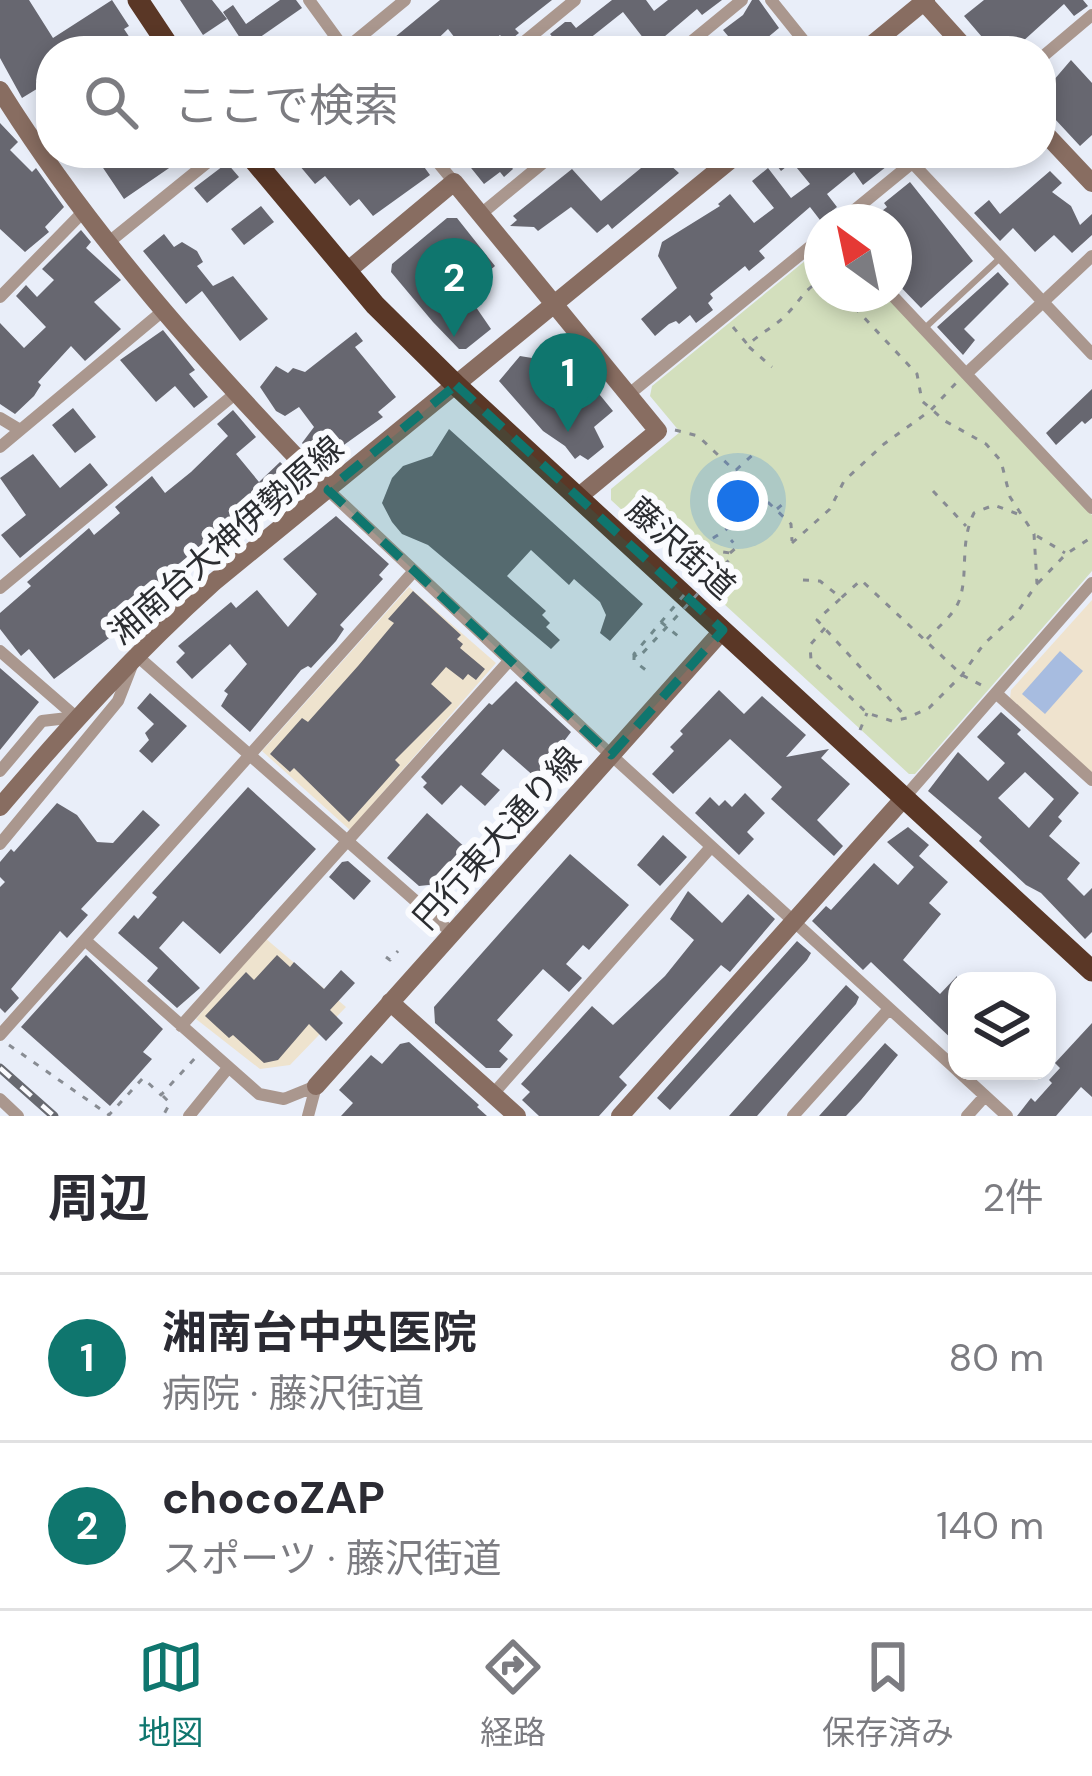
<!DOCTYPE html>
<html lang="ja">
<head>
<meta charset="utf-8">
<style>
	:root { --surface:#fff; --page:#f2f2f3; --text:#2b2b33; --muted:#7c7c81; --line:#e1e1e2; --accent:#0f766e }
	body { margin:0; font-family:"DM Sans","Noto Sans JP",sans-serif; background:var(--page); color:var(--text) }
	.controls { position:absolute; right:36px; bottom:36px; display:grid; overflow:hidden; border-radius:24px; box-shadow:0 6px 18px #0003 }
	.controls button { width:108px; height:108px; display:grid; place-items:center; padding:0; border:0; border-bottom:3px solid var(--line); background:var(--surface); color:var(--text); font:60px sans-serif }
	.compass { position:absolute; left:804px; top:204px; width:108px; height:108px; border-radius:50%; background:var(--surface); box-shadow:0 6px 18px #0003; rotate:327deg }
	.you { position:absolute; left:738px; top:501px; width:42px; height:42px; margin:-30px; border:9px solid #fff; border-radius:50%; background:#1a73e8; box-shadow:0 0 0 18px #1a73e833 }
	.badge { display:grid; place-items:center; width:78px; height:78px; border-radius:50%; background:var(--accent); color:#fff; font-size:39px; font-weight:700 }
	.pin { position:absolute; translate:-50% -99px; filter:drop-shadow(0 3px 6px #0008) }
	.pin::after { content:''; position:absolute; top:63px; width:42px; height:36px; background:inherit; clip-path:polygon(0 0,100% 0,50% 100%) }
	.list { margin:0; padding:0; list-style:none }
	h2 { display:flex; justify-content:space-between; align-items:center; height:156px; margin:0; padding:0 48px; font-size:51px }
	h2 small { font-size:39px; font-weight:400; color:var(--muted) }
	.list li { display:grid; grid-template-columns:78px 1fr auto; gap:36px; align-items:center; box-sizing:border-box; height:168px; padding:0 48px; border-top:3px solid var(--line) }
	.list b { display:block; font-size:45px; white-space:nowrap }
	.list p { margin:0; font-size:39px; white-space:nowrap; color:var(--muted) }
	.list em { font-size:39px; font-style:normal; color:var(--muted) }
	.icon { flex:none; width:66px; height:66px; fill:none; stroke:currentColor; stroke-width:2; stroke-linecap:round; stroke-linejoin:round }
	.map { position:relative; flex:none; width:1092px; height:1116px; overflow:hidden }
	.search { position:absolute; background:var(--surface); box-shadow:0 6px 18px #0003; left:36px; right:36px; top:36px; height:132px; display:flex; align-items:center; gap:30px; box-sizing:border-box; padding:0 42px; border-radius:48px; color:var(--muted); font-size:45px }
	.sheet { height:492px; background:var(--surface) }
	nav { display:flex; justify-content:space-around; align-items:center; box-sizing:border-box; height:168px; border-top:3px solid var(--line); background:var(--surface); font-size:33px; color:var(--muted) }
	nav a { display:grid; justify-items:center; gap:6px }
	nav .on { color:var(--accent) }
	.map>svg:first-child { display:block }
	.commercial { fill:#eee3ce }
	.education { fill:#efe3ce }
	.green { fill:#d3dfbd }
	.water { fill:#a7bce0 }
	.building { fill:#676770; fill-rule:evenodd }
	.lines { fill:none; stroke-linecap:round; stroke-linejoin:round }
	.path { stroke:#888c93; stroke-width:3; stroke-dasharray:6 9; stroke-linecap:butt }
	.lane { stroke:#aa978e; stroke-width:6 }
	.street { stroke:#aa978e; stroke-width:12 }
	.secondary { stroke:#886d61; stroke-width:18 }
	.highway { stroke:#5a3726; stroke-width:21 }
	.rail-casing { stroke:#676970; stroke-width:9 }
	.rail { stroke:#fafbfe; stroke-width:4.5; stroke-dasharray:14; stroke-linecap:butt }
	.path-bridge { stroke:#888c93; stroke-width:3; stroke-dasharray:6 9; stroke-linecap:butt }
	.marked { fill:#0f766e; fill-opacity:0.2; stroke:#0f766e; stroke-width:9; stroke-dasharray:24 15; stroke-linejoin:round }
	.labels { text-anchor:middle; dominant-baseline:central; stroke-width:12; stroke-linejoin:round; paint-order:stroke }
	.street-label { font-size:33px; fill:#2b2d31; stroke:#fafbfe }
</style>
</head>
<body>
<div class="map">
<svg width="1092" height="1116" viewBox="0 0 1092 1116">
	<rect width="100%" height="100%" fill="#e9eef9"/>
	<!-- commercial -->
	<path class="commercial" d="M409,587l87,76 -146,167 -88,-79z
		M265,938l81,69 -56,58 -30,4 -64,-50z"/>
	<!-- education -->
	<path class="education" d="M1092,600v173l-82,-75 1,-8z"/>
	<!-- green -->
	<path class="green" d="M822,247v47h63l207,221v56l-177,203h-6l-298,-274v-11l69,-57 -30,-36 2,-10z"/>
	<!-- water -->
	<path class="water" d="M1060,651l23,20 -38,43 -23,-20z"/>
	<!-- building -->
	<path class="building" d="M0,0h29l24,38 59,-38 17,26 -5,3 10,15 -11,7h-72v20l-15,9 4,7 -18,11 -22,-40z
		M180,0h32l15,19 -24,16z
		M280,0h16l6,8 -46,32 4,11h-34l16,-10 -19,-29 10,-7 13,19z
		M440,0h112l-37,29 4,4 -12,10 -7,-8 -20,16h-15l-17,-22 -23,22h-47z
		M612,0h34l8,11 14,-11h54l-20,15 -5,-6 -46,39 -28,-36 -34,27 10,12h-35l-14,-17 15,-12h6l5,6z
		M752,0h7l20,28 -19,16 -4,-5 -15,12h-33l20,-15 -5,-6 20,-15z
		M984,0h99l5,6 -14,10 -10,-12 -52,47h-18l-30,-35z
		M1071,60l21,23v52l-12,11 -39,-42v-9z
		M0,123l18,19 -8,8 22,22 4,-4 28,39 -19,20 4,5 -24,20 -25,-23z
		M93,153h98l-67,46z
		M301,153h52l8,10 12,-10h41l16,22 -57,41 -14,-17 -9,7 -25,-30 -10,8 -21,-25z
		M459,153h60l-11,9 5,7 -9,8 -4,-5 -16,12z
		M767,153h116l8,10 -28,22 -9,-13 -27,22 10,13 -17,13 -10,-13 -51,44 6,7 -16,13 -4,-5 -35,28 3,4 -5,5 5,7 -17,13 -6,-8 -11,9 -3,-3 -7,3 -14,12 -14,-17 36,-31 -19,-32 4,-14 58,-36 -2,-2 12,-10 24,29 20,-15 -22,-27 16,-13 23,30 19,-14 -18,-22 -11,9z
		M658,154l21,19 -67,56 -4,-5 -11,9 -26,-26 -33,24 -4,-4 -24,-1 7,-6 -4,-4 59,-47 29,32z
		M227,163l12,14 -32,26 -13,-15z
		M1050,171l12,12 -10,9 19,14 9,19 12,-11v21l-20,18 -18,-18 -19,17 -22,-24 -13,13 -26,-28 15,-13 11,14z
		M910,182l63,79 -52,47 -27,-28v-58h-26l19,-15 -3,-4z
		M261,206l13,16 -30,23 -13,-16z
		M447,218h10l38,48 -23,20 -11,-14 -18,16 15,18 11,-9 22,32 -25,20h-7l-26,-27 -42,-50 1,-8z
		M81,230l10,12 -5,6 35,32 -27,22 27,27 -36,32 -14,-15 -33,36 3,3 -7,11 -19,18 -15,-10v-81l24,25 22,-21 -30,-31 10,-11 11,12 17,-17 -12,-11z
		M164,234l10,13 8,-5 15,9 6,11 -6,4 16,20 20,-10 35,43 -28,22 -38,-50 -16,13 -43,-53z
		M998,272l11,12 -45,45 11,11 -12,15 -26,-28z
		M163,330l32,40 -6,4 19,23 -14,11 -19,-22 -19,16 -36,-42z
		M356,332l7,9 -8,6 41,50 -18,15 5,5 -63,45 -18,-19 12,-16 -15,-20 -14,9 -9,-5 -16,-24 16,-21 12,7 5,-5 12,4z
		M555,340l58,71 -19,16 10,20 -16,13 -8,-5 -5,4 -10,-13 -22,-15 -44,-50 21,-25 12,2z
		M1092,389v29l-7,6 -3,-3 -26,24 -10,-12z
		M73,408l23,29 -21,16 -23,-28z
		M233,410l23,27 -20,17 23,28 21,-20 21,19 -45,40 -2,-4 -13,11 -3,-3 -75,49 12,15 -121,90 -25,-30 -8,7 -21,-27v-16l31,-27 -4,-4 62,-54 5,7 26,-22 -5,-6 37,-31 13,17 26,-21 37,-36 -11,-12z
		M449,429l194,175 -33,37 -10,-8 6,-18 -6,-13 -26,-23 -5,6 -38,-35 -24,26 39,35 -4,4 8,8 -4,4 14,13 -9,9 -123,-104 -26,-11 -10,-12 -10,-19 10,-25 11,-12 29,-10z
		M33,454l27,34 30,-25 18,22 -88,73 -19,-23 25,-20 -26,-37z
		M336,516l53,48 -10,11 4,4 -43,46 4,4 -8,12 -25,27 -3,-2 -7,4 -51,62 -29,-26 7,-12 -4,-3 23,-27 -17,-20 -38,35 -16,-17 9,-9 -7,-7 53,-44 5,6 21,-18 31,37 29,-33 -34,-35z
		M413,591l48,44 -4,4 6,5 -3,4 25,21 -9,11 -8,-6 -5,6 -17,-13 -15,17 21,19 -57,57 5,5 -51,57 -55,-54 -4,4 -20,-18 32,-36 6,4 50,-56 36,-43 -6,-4z
		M0,668l39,34 -39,48z
		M516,681l55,51 -35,46 -33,-29 -22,25 19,16 -15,16 -24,-21 -19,20 -19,-18 4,-4 -6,-6 68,-74 3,2z
		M719,690l25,24 18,-18 44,39 -20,22 43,-8 -8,9 29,26 -33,36 26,26 -9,10 -63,-57 11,-12 -52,-48 -57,55 -21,-20 22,-23 -4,-4 13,-13 -3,-3z
		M150,693l37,33 -35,37 -13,-12 10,-11 -4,-7 9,-9 -17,-16z
		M1001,712l20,18 -4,4 62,59 -21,24 4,4 -13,15 31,27 -13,16 17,17 8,-8v44l-7,7 -44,-46 -15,-8 -47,-44 3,-4 -54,-46 30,-39 30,29 17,-18 -28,-26zM1025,772l29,27 -25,29 -31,-30z
		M248,787l68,62 -96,105 -37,-33 -24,27 41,40 -23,20 -30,-27 11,-13 -40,-35 16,-18 4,4 19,-22 -5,-4z
		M745,793l20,20 -18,19 7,7 -15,16 -44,-42 15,-16 9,9 6,-6 7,7z
		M57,803l20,12 20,27 16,1 30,-33 17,15 -79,84 7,6 -21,23 -7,-7 -49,58 8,9 -14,15 -5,-5v-121l5,-5 -5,-5v-15l11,-13 3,3z
		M427,813l41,37 -30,34 -19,2 -32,-28z
		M908,827l21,18 -10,11 29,26 -19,21 12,11 -38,46 37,34 17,-18v68l-86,-82 -8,8 -51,-49 14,-15 5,4 43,-47 24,22 16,-18 -27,-25z
		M663,835l24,22 -27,29 -23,-21z
		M570,854l59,51 -40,45 -6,-5 -17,19 16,14 -13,14 -26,-23 -46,51 16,15 -14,16 9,8 -8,9h-14l-51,-45 -1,-16z
		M348,861l23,20 -17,19 -25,-23 13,-15z
		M688,891l34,32 26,-29 27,25 -45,53 -9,-7 -102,112 8,8 -28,31h-60l-17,-16 8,-8 -9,-8 71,-78 21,19 52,-49 29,-36 -24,-21z
		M797,941l14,12 -4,7 -137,150 -13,-12z
		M86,955l77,74 -20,23 9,7 -42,47 -89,-79z
		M277,955l13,12 4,-5 30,27 17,-19 14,13 -25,27 13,13 -17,18 -17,-17 -31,36 -14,3 -31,-28 -4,3 -24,-22 41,-44 8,8z
		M846,985l13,12 -3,7 -99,112h-28z
		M1092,1023v74l-11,-10 -25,29h-39l14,-18 4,4 17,-19 -3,-3 11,-12 -5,-5z
		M409,1042l70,63 -2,2 10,9h-146l12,-13 -14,-13 32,-35 11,9 18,-20z
		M885,1043l13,12 -37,45 -15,16h-27z"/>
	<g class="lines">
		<!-- path -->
		<path class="path" d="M733,327l15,18c12,-12 28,-19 39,-31 14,-14 17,-25 35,-34
			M749,347l23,20
			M675,430l23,6 93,88 1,17
			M736,470l22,-20
			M933,491l33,35
			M777,509l8,-7
			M1037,536l28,17
			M792,543l38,-34 14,-28 40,-37 47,-34 25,-27
			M730,553l7,-6 -6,-7
			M672,557c41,-15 58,-28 90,-59
			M674,558l41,36
			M803,580l17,1 21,17 20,-18 101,95 21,11
			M1038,583l28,-29 26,-17
			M840,599l-23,21 88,96
			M661,622l17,14
			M825,628l-15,17 1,15 56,53 25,8 15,-3 22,-10 33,-33 21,-30 33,-31 21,-30 -3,-50 -24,-37 -9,-36 -15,-17 -41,-23 -23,-20 -5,-27 -75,-80
			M927,639c11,-12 26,-23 32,-38 10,-27 0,-58 15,-88l20,-8 29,11
			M634,654v7l13,10
			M860,730l7,-17
			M386,957l4,3 8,-9
			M9,1045l100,70 34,-37 18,17 36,-39
			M163,1096l7,7 -7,13"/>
		<!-- lane -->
		<path class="lane" d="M926,327l74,-69"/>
		<!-- street -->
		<path class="street" d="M309,0l37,51
			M771,0l41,51
			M343,51l62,-51
			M513,51l62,-51
			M680,51l62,-51
			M1041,58l51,-43
			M430,153l24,29
			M903,153l189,201
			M481,214l74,-61
			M840,222l72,-59
			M109,242l110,-89
			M891,294l201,214
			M0,297l85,-87
			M966,374l126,-118
			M628,395l194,-158
			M0,418l20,12
			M0,447l164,-137
			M328,490l283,265 346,315
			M0,588l236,-195
			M0,651l76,66
			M997,694l95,86
			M0,771l42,-50 34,-4
			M904,798l188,-215
			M0,844l118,-143 18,-46 316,278
			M86,941l173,153 25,5 32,-13
			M181,1026l328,-365
			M0,1035l414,-464
			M958,1071l49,45
			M493,1094l218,-247
			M0,1099l18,17
			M189,1116l39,-48
			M308,1116l8,-30
			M793,1116l96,-107
			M967,1116l18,-20"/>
		<!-- secondary -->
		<path class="secondary" d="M922,0l46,51
			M864,51l62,-51
			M0,90c91,146 209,277 328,400
			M1041,129l51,54
			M346,272l108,-90 204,249 -81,67
			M0,807c68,-80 136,-155 214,-225l525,-429
			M390,1002l127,114
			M316,1086l407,-456
			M620,1116l284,-318"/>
		<!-- highway -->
		<path class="highway" d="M138,0l34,51
			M248,153l127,152 81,80 636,586"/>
		<!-- rail casing -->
		<g class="rail-casing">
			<path id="rail" d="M0,1068l54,48"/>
		</g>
		<!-- rail -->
		<use href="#rail" class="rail"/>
		<!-- path-bridge -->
		<path class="path-bridge" d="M684,595l-50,59 4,4 92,-99v-6l-7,-1 -25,26"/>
	</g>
	<!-- marked area -->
	<path class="marked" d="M456,385l267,245 -112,125 -283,-265z"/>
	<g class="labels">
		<!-- street labels -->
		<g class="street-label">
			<text transform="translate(226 540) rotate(-41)">湘南台大神伊勢原線</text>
			<text transform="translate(681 548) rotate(42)">藤沢街道</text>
			<text transform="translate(497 838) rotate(-48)">円行東大通り線</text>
		</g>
	</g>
</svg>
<div class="controls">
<button><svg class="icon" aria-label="layers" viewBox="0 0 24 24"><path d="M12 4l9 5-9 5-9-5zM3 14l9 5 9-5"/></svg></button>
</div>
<svg class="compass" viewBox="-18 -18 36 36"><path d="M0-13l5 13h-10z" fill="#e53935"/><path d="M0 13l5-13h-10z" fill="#7c7c81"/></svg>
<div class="you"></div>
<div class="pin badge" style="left:568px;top:432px">1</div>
<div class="pin badge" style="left:454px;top:337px">2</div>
<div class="search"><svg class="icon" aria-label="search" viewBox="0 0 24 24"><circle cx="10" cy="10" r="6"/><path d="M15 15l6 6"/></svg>ここで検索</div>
</div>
<section class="sheet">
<h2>周辺<small>2件</small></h2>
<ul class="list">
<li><span class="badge">1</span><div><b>湘南台中央医院</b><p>病院 · 藤沢街道</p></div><em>80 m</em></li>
<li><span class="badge">2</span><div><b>chocoZAP</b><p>スポーツ · 藤沢街道</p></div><em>140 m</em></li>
</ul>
</section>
<nav>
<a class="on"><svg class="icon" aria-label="map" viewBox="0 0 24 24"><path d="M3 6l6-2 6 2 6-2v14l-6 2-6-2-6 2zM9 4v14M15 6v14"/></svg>地図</a>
<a><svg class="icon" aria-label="directions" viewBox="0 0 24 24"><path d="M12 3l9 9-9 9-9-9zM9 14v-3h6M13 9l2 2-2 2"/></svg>経路</a>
<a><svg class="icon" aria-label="saved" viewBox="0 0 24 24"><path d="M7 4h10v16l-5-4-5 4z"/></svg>保存済み</a>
</nav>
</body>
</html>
